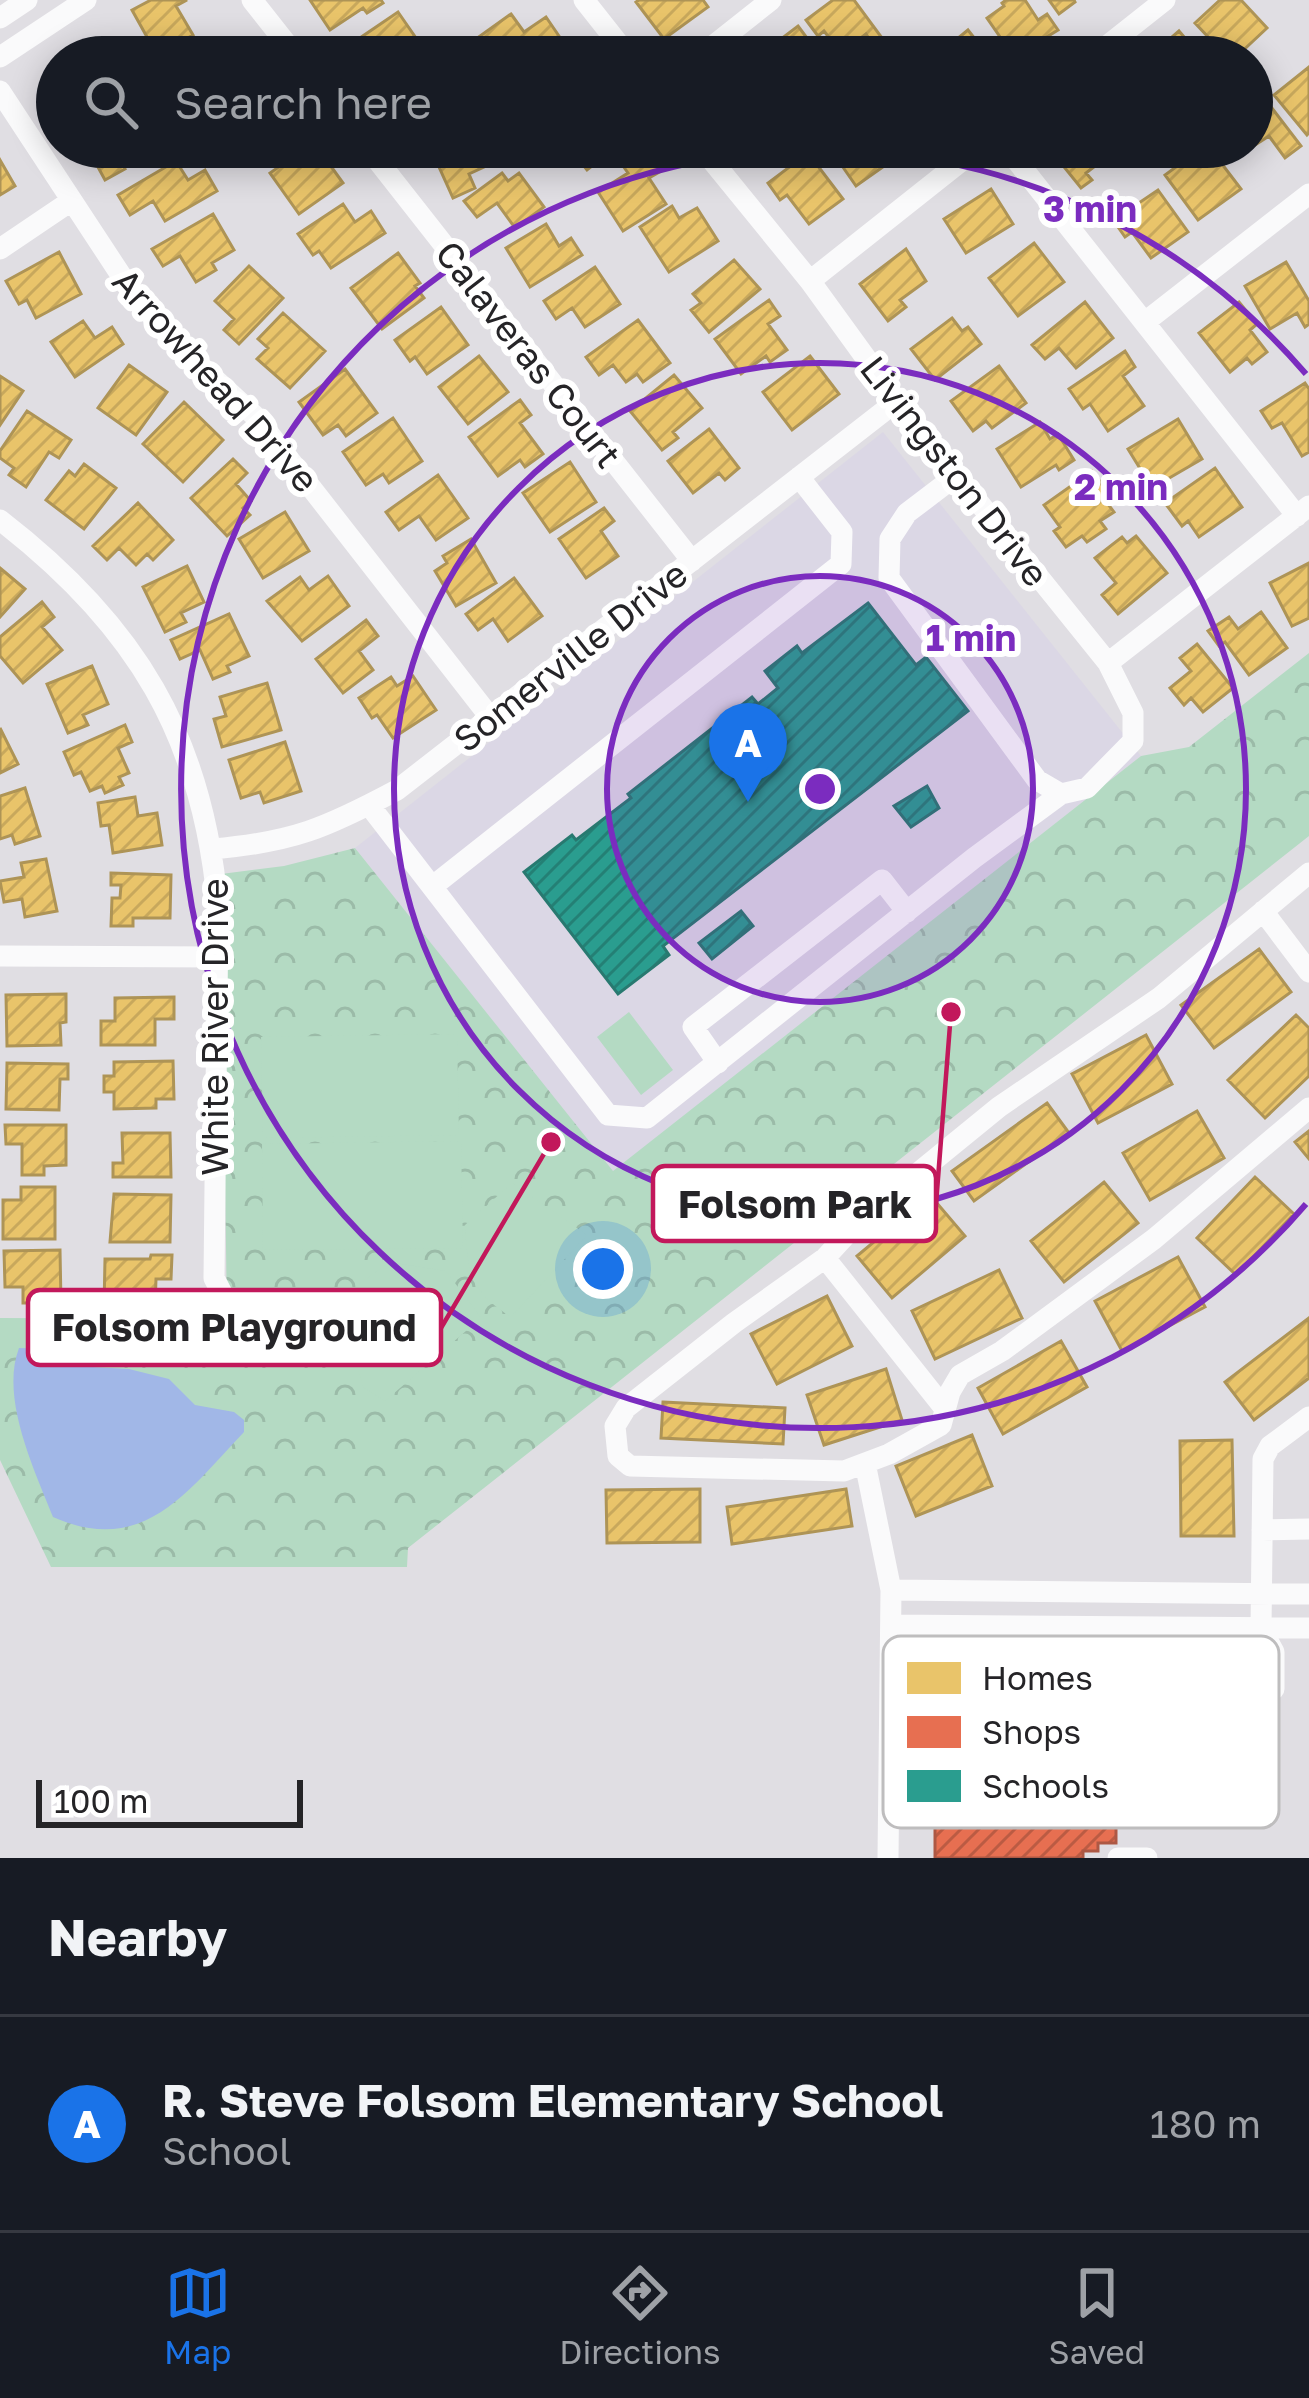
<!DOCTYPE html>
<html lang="en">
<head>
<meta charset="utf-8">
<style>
	:root { --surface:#171b24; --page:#242831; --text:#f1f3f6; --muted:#9ea1a6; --line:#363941; --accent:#1a73e8 }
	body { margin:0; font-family:"Golos Text",sans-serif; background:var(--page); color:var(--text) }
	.scale { position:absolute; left:36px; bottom:30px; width:267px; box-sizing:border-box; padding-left:12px; border:6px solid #252427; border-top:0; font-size:33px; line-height:42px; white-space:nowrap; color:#252427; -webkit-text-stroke:9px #fff; paint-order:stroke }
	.you { position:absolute; left:603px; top:1269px; width:42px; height:42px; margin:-30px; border:9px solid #fff; border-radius:50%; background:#1a73e8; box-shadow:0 0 0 18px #1a73e833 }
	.badge { display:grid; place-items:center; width:78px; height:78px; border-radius:50%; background:var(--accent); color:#fff; font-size:39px; font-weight:700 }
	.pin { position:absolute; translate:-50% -99px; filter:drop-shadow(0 3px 6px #0008) }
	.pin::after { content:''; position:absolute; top:63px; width:42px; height:36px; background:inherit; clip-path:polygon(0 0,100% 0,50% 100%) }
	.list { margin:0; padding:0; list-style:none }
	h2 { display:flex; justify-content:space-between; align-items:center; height:156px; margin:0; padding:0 48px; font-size:51px }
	h2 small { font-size:39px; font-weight:400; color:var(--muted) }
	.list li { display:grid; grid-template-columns:78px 1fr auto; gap:36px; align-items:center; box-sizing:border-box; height:216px; padding:0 48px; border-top:3px solid var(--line) }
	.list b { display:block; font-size:45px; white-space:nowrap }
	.list p { margin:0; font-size:39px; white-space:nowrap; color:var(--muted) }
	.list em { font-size:39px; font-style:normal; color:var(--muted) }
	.icon { flex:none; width:66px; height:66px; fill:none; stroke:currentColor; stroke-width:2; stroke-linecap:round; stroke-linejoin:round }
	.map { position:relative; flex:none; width:1309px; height:1858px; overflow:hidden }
	.search { position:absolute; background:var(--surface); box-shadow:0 6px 30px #0003; left:36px; right:36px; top:36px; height:132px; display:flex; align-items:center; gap:30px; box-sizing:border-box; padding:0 42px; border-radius:66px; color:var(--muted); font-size:45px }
	.sheet { height:372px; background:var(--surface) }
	nav { display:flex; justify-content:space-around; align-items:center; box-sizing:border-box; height:168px; border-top:3px solid var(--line); background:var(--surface); font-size:33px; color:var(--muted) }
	nav a { display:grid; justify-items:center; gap:6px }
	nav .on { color:var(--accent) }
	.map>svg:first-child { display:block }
	.education { fill:#dbd7e5 }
	.park { fill:url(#park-crowns) }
	.garden { fill:#b4dac3 }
	.water { fill:#a1b7e7 }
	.homes { fill:url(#homes-hatch); stroke:#ae9456; stroke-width:3 }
	.shops { fill:url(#shops-hatch); stroke:#ad5844; stroke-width:3 }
	.schools { fill:url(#schools-hatch); stroke:#287970; stroke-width:3 }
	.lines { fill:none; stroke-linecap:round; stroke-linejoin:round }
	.minor { stroke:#fafafb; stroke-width:21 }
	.ring { fill:none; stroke:#7b2cbf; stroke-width:6 }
	.labels { text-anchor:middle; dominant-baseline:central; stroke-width:12; stroke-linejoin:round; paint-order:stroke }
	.street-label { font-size:36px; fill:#252427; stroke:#fff }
	.key { fill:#fff; stroke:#bebdbe; stroke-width:3 }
	.key-label { font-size:33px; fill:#252427 }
	.centre { fill:#7b2cbf; stroke:#fff; stroke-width:6 }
	.ring-label { font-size:36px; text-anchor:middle; font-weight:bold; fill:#7b2cbf; stroke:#fff; stroke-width:12; stroke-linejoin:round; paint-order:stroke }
	.leader { fill:none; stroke:#c2185b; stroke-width:4.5 }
	.callout-dot { fill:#c2185b; stroke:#fff; stroke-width:4.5 }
	.callout { fill:#fff; stroke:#c2185b; stroke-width:4.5 }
	.callout-label { font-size:39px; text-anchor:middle; font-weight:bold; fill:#252427 }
</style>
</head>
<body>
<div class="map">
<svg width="1309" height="1858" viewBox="0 0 1309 1858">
	<defs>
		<pattern id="park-crowns" width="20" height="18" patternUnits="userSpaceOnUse" patternTransform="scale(3)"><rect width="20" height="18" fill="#b4dac3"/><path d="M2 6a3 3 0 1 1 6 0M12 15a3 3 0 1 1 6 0" fill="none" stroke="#9bbba8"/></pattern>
		<pattern id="homes-hatch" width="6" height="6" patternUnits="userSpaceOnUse" patternTransform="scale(3)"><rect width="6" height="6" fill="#e9c46a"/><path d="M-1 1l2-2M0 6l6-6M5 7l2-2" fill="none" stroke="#c8a85c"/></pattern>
		<pattern id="shops-hatch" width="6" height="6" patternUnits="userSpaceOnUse" patternTransform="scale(3)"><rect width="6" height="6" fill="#e76f51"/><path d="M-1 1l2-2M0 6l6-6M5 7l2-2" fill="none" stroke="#bb5b43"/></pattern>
		<pattern id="schools-hatch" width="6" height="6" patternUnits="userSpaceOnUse" patternTransform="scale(3)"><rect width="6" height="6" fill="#2a9d8f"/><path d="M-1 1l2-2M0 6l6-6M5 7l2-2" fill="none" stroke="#248075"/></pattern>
	</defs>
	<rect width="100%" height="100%" fill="#e0dee3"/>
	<!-- education -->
	<path class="education" d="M883,432l258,324 -528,416 -258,-324z"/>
	<!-- park -->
	<path class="park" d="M1309,653v183l-901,712 -1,19h-356l-51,-107v-142l227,1 -6,-445 63,-8 71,-18 258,323 528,-415 48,-9z"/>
	<!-- garden -->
	<path class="garden" d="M629,1012l44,58 -32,25 -44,-58z
		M457,1034l2,101 -196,3 -2,-101z
		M461,1141l2,107 -200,2 -1,-106z
		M512,1183l75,52 -76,82c-42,-27 -43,-45 -46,-92z
		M389,1262l57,9 35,47 -96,83 -22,-14 -24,-88z"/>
	<!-- water -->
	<path class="water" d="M19,1348l33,1 40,18 37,2 40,10 26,26 39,7 10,8v12c-57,60 -101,125 -191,85 -19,-48 -53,-119 -34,-169z"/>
	<!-- homes -->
	<path class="homes" d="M151,0h36l-11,6 17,29 -36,20 -25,-45z
		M310,0h71l2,3 -16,10 -4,-5 -33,22z
		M639,0h64l5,7 -44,32 -28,-37z
		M833,0h21l28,38 -9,7 -7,-11 -12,9 6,9 -16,5 -20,-26 -6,5 -12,-16z
		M1006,0h19l13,20 9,-6 11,16 -44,27 -27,-39 17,-12 -2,-3z
		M1049,0h25l1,2 -16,12z
		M1220,0h21l26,28 -31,29h-9l-32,-34z
		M398,12l29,42 -58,3 -12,-17z
		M511,14l13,18 22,-15 13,19 -31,21h-29l-6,-9 -10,7 -10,-14z
		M798,26l23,31h-35l6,-5 -11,-13z
		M968,30l14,18 -7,6 3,3h-43z
		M1179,31l22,26h-52z
		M1309,67v66l-2,2 -33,-40z
		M57,68v27l-13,-19z
		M1262,95l39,51 -16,12 -16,-22 -17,11v-44z
		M87,147h57l-24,13 5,9 -20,11z
		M249,147h34l-22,16z
		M307,147h10l26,36 -44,31 -29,-41z
		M430,147h62l7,13 -30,14 6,14 -22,10z
		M569,147h59l-8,6 -4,-6 -29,23z
		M648,147l15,23 -14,8 17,26 -43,27 -25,-39 30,-19 -7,-10z
		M829,147h57l8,12 -38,27z
		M1048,147h67l2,2 -31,24 6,7 -11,8z
		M1203,147h6l32,42 -43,31 -33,-45z
		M808,153l35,46 -34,25 -22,-29 -7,5 -12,-17z
		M0,160l15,26 -15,9z
		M176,161l12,19 17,-10 12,21 -52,30 -12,-20 -23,14 -12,-20z
		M502,173l6,8 11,-8 25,34 -29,21 -18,-25 -20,14 -13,-16z
		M991,189l22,35 -47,29 -22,-34z
		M1158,190l30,42 -37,26 -19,-26 -7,5 -16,-23 16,-12 5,7z
		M343,204l12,18 16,-11 14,22 -54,35 -12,-17 -6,4 -15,-21z
		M672,206l7,12 18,-10 21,33 -49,31 -29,-45z
		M213,214l21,36 -22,13 4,7 -20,12 -16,-26 -17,10 -11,-17z
		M546,224l13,22 12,-8 11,17 -52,32 -24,-39z
		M1034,243l30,39 -46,34 -29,-38z
		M906,249l20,32 -26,19 6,7 -18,14 -28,-37z
		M59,252l22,42 -45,24 -9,-18 -8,4 -13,-23z
		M398,253l22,30 -5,3 9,12 -42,31 -31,-41z
		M734,260l26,29 -51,43 -18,-22 10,-7 -8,-9z
		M1286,262l23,39v23l-4,3 -8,-14 -27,16 -25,-43z
		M249,266l34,32 -44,46 -15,-14 10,-11 -19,-18z
		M595,267l25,37 -35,23 -13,-19 -16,11 -12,-18z
		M769,300l11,16 -12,8 19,26 -17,12 -4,-6 -25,18 -26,-35z
		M1085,302l28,36 -37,30 -17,-20 -14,11 -13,-14z
		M1239,302l18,22 -7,6 17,22 -15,12 -5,-6 -17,14 -31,-39z
		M441,307l27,38 -41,29 -12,-17 -5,4 -15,-21z
		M283,313l42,38 -35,37 -33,-29 11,-11 -10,-9z
		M952,318l10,13 6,-4 13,17 -46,36 -24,-31z
		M638,320l32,43 -27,19 -6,-8 -11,8 -13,-17 -14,10 -13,-18z
		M83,321l12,17 17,-11 11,17 -48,33 -24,-35z
		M1125,351l10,16 -12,9 21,30 -36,25 -18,-27 -7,5 -14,-20z
		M479,356l29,36 -40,32 -29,-37z
		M810,356l29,38 -47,36 -29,-38z
		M129,365l38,27 -31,43 -38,-27z
		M999,366l27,37 -34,25 -6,-7 -13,10 -22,-30z
		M345,369l32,44 -31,23 -8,-11 -15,10 -24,-33z
		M674,375l28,33 -29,24 5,6 -16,12 -32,-39z
		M0,376l23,15 -23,34z
		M1305,383l4,6v63l-7,4 -20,-33 -10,5 -11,-17z
		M520,400l11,15 -11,8 23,31 -18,13 -5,-7 -22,16 -29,-39z
		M184,402l39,38 -40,42 -40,-38z
		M27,411l44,29 -12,18 -10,-6 -23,35 -17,-12 5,-7 -14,-10v-7z
		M393,418l29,43 -33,22 -6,-9 -17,11 -23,-33z
		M1178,419l24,40 -50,29 -24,-39z
		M1040,422l10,17 8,-5 16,26 -15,10 -3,-5 -35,22 -24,-38z
		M709,429l30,39 -14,12 -6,-7 -26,20 -25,-32z
		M233,459l14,14 -11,11 15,17 -8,7 7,7 -23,21 -36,-38z
		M570,462l26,40 -46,30 -27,-39z
		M84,464l32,24 -32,41 -38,-29 23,-29 6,5z
		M1215,468l27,39 -43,30 -11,-16 -6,5 -17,-23z
		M1092,471l18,24 -6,4 10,13 -14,9 6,8 -19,13 -5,-6 -16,11 -12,-16 6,-4 -16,-22z
		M438,475l30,43 -32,22 -17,-24 -20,14 -13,-18z
		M138,503l35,37 -20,20 -6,-6 -11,11 -17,-17 -12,12 -14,-14z
		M604,508l10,13 -13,10 17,25 -32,22 -27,-39z
		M285,512l24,39 -46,27 -24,-39z
		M1136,536l31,37 -49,41 -16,-19 14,-12 -21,-25 27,-21 5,6z
		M471,539l25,44 -40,23 -21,-35 12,-8 -4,-7z
		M1309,563v55l-17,8 -22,-43z
		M187,566l17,36 -23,11 5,9 -21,10 -22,-45z
		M0,568l25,21 -25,28z
		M328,576l21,30 -47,35 -35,-40 33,-24 9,13z
		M514,578l28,38 -34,25 -15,-22 -15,11 -12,-16z
		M42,602l12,15 -12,10 20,23 -39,33 -23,-27v-19z
		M1261,612l26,36 -38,27 -24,-33 -6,4 -11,-15 21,-14 9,12z
		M229,614l20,42 -22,10 3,6 -17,7 -13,-29 -20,9 -9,-19z
		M366,620l12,16 -19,15 14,19 -30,23 -27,-34z
		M1197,644l36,44 -30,24 -12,-14 -7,7 -14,-17 21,-17 -11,-13z
		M92,666l16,38 -25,11 5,10 -20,8 -21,-49z
		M413,676l23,34 -43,28 -16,-23 -5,3 -13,-20 32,-21 6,9z
		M267,683l14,47 -59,17 -8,-28 12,-3 -6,-19z
		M125,725l7,17 -14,6 11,25 -10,4 4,8 -18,8 -3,-7 -12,5 -9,-19 -7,3 -10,-23z
		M0,728l18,36 -18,9z
		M285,742l16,49 -37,12 -4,-11 -19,6 -12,-38z
		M25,788l15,48 -25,8 -3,-9 -12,4v-43z
		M135,797l3,19 19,-3 5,32 -49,8 -4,-28 -8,1 -3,-23z
		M46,859l11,52 -32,6 -3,-18 -18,3 -4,-21 24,-4 -3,-14z
		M111,873l60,2 -1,43h-37v8h-22l1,-28h8l1,-13h-10z
		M1259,949l32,43 -77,56 -33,-43z
		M66,994v28l-6,1 1,22 -54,1 -1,-51z
		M174,997v22h-19v26h-54v-24h14v-23z
		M1296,1015l13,13v48l-44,42 -37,-38z
		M1146,1035l26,49 -74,39 -26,-49z
		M173,1061l1,38h-18v9l-42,1v-17h-10v-16h10v-14z
		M7,1063l61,1v15h-8l-1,31 -53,-1z
		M1047,1103l22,30 -95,68 -22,-30z
		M1197,1111l27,47 -74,42 -27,-47z
		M5,1125h61v40l-22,1v9h-22v-31h-16z
		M1309,1131v28l-14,-17z
		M122,1133h48l1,44h-58v-14h10z
		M1255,1177l39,37 -58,61 -39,-37z
		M1104,1182l34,41 -74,59 -33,-41z
		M21,1187h34v52h-52v-39h18z
		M114,1194l57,1 -1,47h-60z
		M930,1195l35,41 -73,62 -35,-42z
		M60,1250l1,53h-38v-16h-18l-1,-36z
		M151,1255h21l-1,24h-15l-1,29h-51l1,-49h45z
		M1178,1257l27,50 -83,44 -27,-50z
		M999,1270l23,48 -87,41 -23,-48z
		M827,1296l25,50 -75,38 -26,-50z
		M1309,1318v60l-55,42 -29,-38z
		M1061,1341l26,46 -84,47 -25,-46z
		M886,1369l16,51 -78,25 -17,-50z
		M663,1402l122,6 -2,36 -122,-6z
		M972,1435l20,51 -76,30 -20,-50z
		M1232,1440l2,96h-53l-1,-95z
		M700,1489v53l-93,1 -1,-53z
		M846,1489l6,37 -120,18 -5,-37z"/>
	<!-- shops -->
	<path class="shops" d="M935,1817l181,1v25h-18v8h-15v7h-148z"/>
	<!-- schools -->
	<path class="schools" d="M868,603l48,62 10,-8 42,54 -305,235 6,9 -51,39 -94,-122 48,-37 4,5 55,-42 -3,-4 124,-97 6,7 20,-16 -13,-17 32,-25 5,7z
		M927,786l12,22 -28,19 -17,-21z
		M741,911l12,15 -41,33 -13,-16z"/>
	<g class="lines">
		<!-- minor -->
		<path class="minor" d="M252,0l45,57
			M584,0l45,57
			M0,18l27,-18
			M0,57l86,-57
			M699,57l72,-57
			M1093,57l72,-57
			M0,91l130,198 40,49 86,79 234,300
			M367,147l325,414
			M701,147l109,134 87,120 211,262 201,-157
			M1006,147l291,369
			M0,249l71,-48
			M810,281l169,-134
			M1145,322l164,-128
			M957,475l-50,38 -17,26 -1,39 148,202 24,14
			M0,520c136,105 203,216 218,388l-4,370 19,36
			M369,805l239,310 39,3 327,-260 87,-64 26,-6 46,-47v-28l-25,-50
			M213,849c80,-7 113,-21 184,-59l500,-389
			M1309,873l-150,125 -160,109 -141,115 -33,36 -91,65 -108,85 -11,18 3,30 12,10 214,5 45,-17 52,-29 9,-33 10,-17 42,-24 152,-112 155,-131
			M433,886l408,-322 1,-32 -43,-55
			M1263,911l46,61
			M0,956l218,1
			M718,1063l-25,-36 189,-147 25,32
			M825,1258l120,151
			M865,1463l26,127 -3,268
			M1262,1530l47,-1
			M891,1590l418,4
			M891,1625l418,3
			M1250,1688v-37l11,-23 2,-169 7,-13 39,-29
			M889,1768l61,-5 12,-65 22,-11 290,2v-37l-13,-24
			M1118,1858h29"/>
	</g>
	<!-- distance rings -->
	<circle cx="820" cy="789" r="213" fill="#7b2cbf" fill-opacity=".12"/>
	<g class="ring">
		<circle cx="820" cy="789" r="213"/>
		<circle cx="820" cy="789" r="426"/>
		<path d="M1306 1204A639 639 0 1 1 1306 374"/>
	</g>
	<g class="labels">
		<!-- street labels -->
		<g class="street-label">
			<text transform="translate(529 354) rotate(52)">Calaveras Court</text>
			<text transform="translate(216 380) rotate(48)">Arrowhead Drive</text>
			<text transform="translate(955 471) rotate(52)">Livingston Drive</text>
			<text transform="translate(570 656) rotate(-38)">Somerville Drive</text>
			<text transform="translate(214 1027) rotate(-90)">White River Drive</text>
		</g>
	</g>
	<!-- legend -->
	<rect x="883" y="1636" width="396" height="192" rx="18" class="key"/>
	<rect x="907" y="1662" width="54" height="32" fill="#e9c46a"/>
	<rect x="907" y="1716" width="54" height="32" fill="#e76f51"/>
	<rect x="907" y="1770" width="54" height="32" fill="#2a9d8f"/>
	<g class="key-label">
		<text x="982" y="1690">Homes</text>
		<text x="982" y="1744">Shops</text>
		<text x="982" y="1798">Schools</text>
	</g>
	<circle cx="820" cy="789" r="18" class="centre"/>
	<g class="ring-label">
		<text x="1090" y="222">3 min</text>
		<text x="1121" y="500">2 min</text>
		<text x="971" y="651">1 min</text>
	</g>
	<!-- callouts -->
	<path class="leader" d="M951 1012L936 1204M551 1142L441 1328"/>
	<g class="callout-dot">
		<circle cx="951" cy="1012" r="12"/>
		<circle cx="551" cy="1142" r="12"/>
	</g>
	<g class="callout">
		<rect x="653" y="1166" width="283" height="75" rx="12"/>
		<rect x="28" y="1290" width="413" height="75" rx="12"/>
	</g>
	<g class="callout-label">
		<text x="795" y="1218">Folsom Park</text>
		<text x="234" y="1341">Folsom Playground</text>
	</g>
</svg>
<div class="scale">100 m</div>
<div class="you"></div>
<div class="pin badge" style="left:748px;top:802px">A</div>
<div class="search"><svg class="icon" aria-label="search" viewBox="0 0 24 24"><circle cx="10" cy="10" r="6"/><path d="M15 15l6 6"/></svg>Search here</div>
</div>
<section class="sheet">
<h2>Nearby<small></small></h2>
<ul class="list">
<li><span class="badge">A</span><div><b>R. Steve Folsom Elementary School</b><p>School</p></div><em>180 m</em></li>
</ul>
</section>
<nav>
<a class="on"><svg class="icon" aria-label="map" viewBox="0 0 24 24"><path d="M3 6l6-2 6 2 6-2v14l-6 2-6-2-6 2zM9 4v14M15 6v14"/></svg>Map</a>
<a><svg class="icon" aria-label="directions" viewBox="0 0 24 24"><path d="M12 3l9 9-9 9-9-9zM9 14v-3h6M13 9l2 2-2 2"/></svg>Directions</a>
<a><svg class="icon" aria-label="saved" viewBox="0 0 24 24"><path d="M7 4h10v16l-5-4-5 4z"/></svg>Saved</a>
</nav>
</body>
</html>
